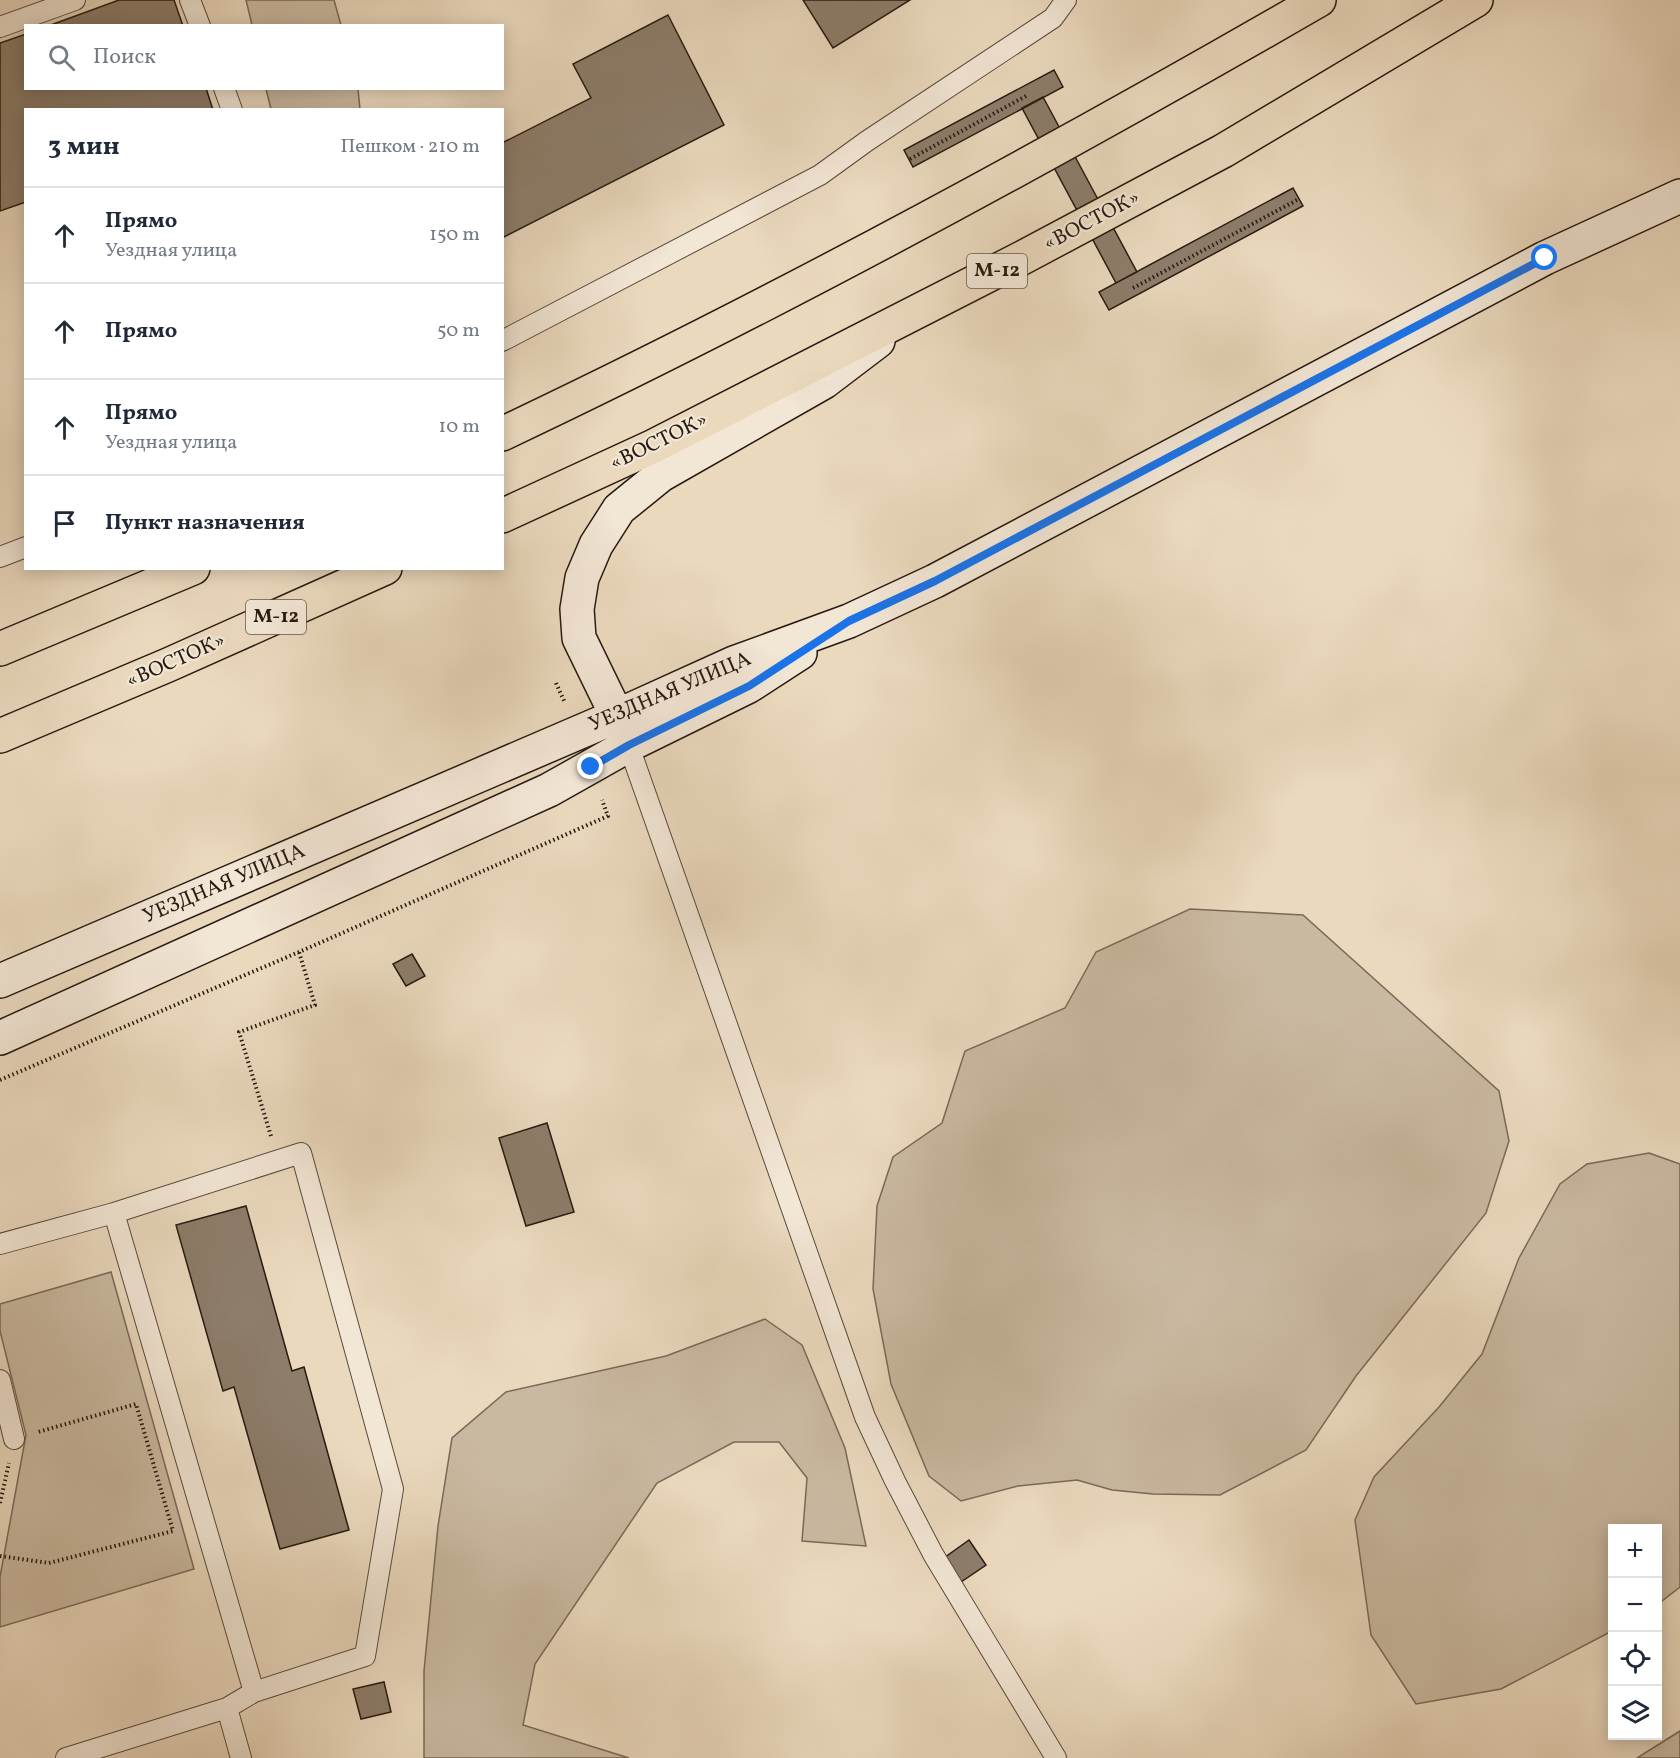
<!DOCTYPE html>
<html lang="ru">
<head>
<meta charset="utf-8">
<style>
	:root { --surface:#fff; --page:#f6f6f7; --text:#1f2937; --muted:#747a83; --line:#e0e1e3 }
	body { margin:0; font-family:Vollkorn,serif; background:var(--page); color:var(--text) }
	.controls { position:absolute; right:18px; bottom:18px; display:grid; overflow:hidden; border-radius:0px; box-shadow:0 3px 15px #0003 }
	.controls button { width:54px; height:54px; display:grid; place-items:center; padding:0; border:0; border-bottom:2px solid var(--line); background:var(--surface); color:var(--text); font:30px sans-serif }
	.stop { position:absolute; width:18px; height:18px; margin:-14px; border:4px solid #1a73e8; border-radius:50%; background:#fff }
	.stop.end { background:#1a73e8; border-color:#fff; box-shadow:0 2px 6px #0008 }
	.list { margin:0; padding:0; list-style:none }
	h2 { display:flex; justify-content:space-between; align-items:center; height:78px; margin:0; padding:0 24px; font-size:26px }
	h2 small { font-size:20px; font-weight:400; color:var(--muted) }
	.list li { display:grid; grid-template-columns:39px 1fr auto; gap:18px; align-items:center; box-sizing:border-box; height:96px; padding:0 24px; border-top:2px solid var(--line) }
	.list b { display:block; font-size:22px; white-space:nowrap }
	.list p { margin:0; font-size:20px; white-space:nowrap; color:var(--muted) }
	.list em { font-size:20px; font-style:normal; color:var(--muted) }
	.icon { flex:none; width:33px; height:33px; fill:none; stroke:currentColor; stroke-width:2; stroke-linecap:round; stroke-linejoin:round }
	.map { position:relative; flex:none; width:1680px; height:1758px; overflow:hidden }
	.search { position:absolute; background:var(--surface); box-shadow:0 3px 15px #0003; left:24px; top:24px; width:480px; height:66px; display:flex; align-items:center; gap:15px; box-sizing:border-box; padding:0 21px; border-radius:0px; color:var(--muted); font-size:22px }
	.panel { position:absolute; background:var(--surface); box-shadow:0 3px 15px #0003; left:24px; top:108px; width:480px; height:462px; border-radius:0px }
	.map>svg:first-child { display:block }
	.green { fill:#cab9a1; stroke:#786a59; stroke-width:1.5 }
	.building { fill:#8d7d6b; stroke:#271a11; stroke-width:1.5 }
	.lines { fill:none; stroke-linecap:round; stroke-linejoin:round }
	.lane-casing { stroke:#584a3c; stroke-width:22 }
	.secondary-casing { stroke:#271a11; stroke-width:36 }
	.highway-casing { stroke:#271a11; stroke-width:36 }
	.path { stroke:#271a11; stroke-width:4; stroke-dasharray:1.5 3; stroke-linecap:butt }
	.lane { stroke:#f2e6d5; stroke-width:20 }
	.secondary { stroke:#f2e6d5; stroke-width:33 }
	.highway { stroke:#ebd9be; stroke-width:33 }
	.route { stroke:#1a73e8; stroke-width:8 }
	.labels { text-anchor:middle; dominant-baseline:central; stroke-width:4.5; stroke-linejoin:round; paint-order:stroke }
	.shield { fill:#f2e6d5; stroke:#64574c; stroke-width:1.5 }
	.shield-label { font-size:20px; font-weight:bold; fill:#271a11 }
	.street-label { font-size:21px; fill:#271a11; stroke:#f2e6d5 }
</style>
</head>
<body>
<div class="map">
<svg width="1680" height="1758" viewBox="0 0 1680 1758">
	<rect width="100%" height="100%" fill="#ebd9be"/>
	<filter id="stains"><feTurbulence type="fractalNoise" baseFrequency=".00333" numOctaves="4"/><feColorMatrix values="0 0 0 0 .2 0 0 0 0 .09 0 0 0 0 .02 0 0 0 .5 -.17"/></filter>
	<radialGradient id="worn" r=".72"><stop offset=".6" stop-color="#630" stop-opacity="0"/><stop offset="1" stop-color="#630" stop-opacity=".3"/></radialGradient>
	<!-- green -->
	<path class="green" d="M246,0h88l7,25h-89z
		M266,89h92l2,20h-89z
		M1190,909l113,6 196,176 10,50 -23,72 -130,163 -50,74 -86,45 -67,-1 -41,-4 -35,-10 -59,6 -57,15 -32,-25 -38,-92 -18,-95 4,-83 16,-49 49,-34 23,-72 100,-43 31,-56z
		M1649,1153l31,11v423l-22,17v-76h-46v103l-111,58 -85,15 -45,-69 -16,-115 19,-43 65,-70 43,-53 37,-96 41,-74 27,-20z
		M111,1272l83,297 -194,58v-50l26,-142 -26,-104v-27z
		M765,1319l37,26 43,103 21,98 -64,-5 5,-63 -28,-36h-45l-77,41 -122,181 -12,61 106,33h-205v-87l14,-145 14,-88 54,-46 160,-36z
		M1680,1731v27h-43z"/>
	<!-- building -->
	<path class="building" d="M119,0h55l9,26h-135z
		M803,0h107l-77,48z
		M668,15l56,110 -222,113v-95l89,-45 -18,-34z
		M26,34v54h180l7,22h-187v92l-26,9v-168z
		M1054,70l9,17 -150,80 -9,-17z
		M1043,97l94,175 -21,11 -94,-175z
		M1293,188l10,18 -194,104 -10,-18z
		M412,954l13,22 -19,10 -13,-22z
		M547,1123l27,89 -48,14 -27,-88z
		M246,1206l46,165 12,-4 45,163 -69,19 -46,-162 -11,4 -47,-166z
		M969,1540l17,25 -25,17 -17,-24z
		M384,1682l7,30 -30,7 -8,-30z"/>
	<g class="lines">
		<!-- lane casing -->
		<g class="lane-casing">
			<path id="lane" d="M190,0l10,26
				M0,27l75,-27
				M224,88l8,22
				M502,341l318,-166 47,-34 186,-123 13,-18
				M0,557l26,-10
				M626,738l239,679 30,64 38,73 123,204
				M114,1213l187,-60 92,336 -28,167 -111,36
				M0,1244l114,-31 140,479 -27,16 -161,50
				M0,1380l14,59
				M227,1708l14,50"/>
		</g>
		<!-- secondary casing -->
		<g class="secondary-casing">
			<path id="secondary" d="M617,716l-38,-78 -2,-29 5,-31 14,-33 23,-36 42,-34 163,-93 54,-41
				M0,981l617,-265 117,-53 115,-42 86,-40 610,-323 135,-62
				M0,1038l549,-248 80,-45 120,-59 51,-33"/>
		</g>
		<!-- highway casing -->
		<g class="highway-casing">
			<path id="highway" d="M502,434c279,-132 550,-280 817,-434
				M502,516l152,-70 366,-187 203,-108 253,-151
				M0,649l193,-81
				M0,736l168,-71 217,-97"/>
		</g>
		<!-- path -->
		<path class="path" d="M910,159l118,-64
			M1133,288l166,-89
			M556,683l9,20
			M0,1080l299,-128 309,-136 -6,-16
			M271,1136l-32,-104 76,-27 -16,-53
			M0,1503l9,-40
			M0,1556l49,7 124,-32 -37,-127 -98,28"/>
		<!-- lane -->
		<use href="#lane" class="lane"/>
		<!-- secondary -->
		<use href="#secondary" class="secondary"/>
		<!-- highway -->
		<use href="#highway" class="highway"/>
	</g>
	<g class="lines">
		<!-- route -->
		<path class="route" d="M591,767l38,-22 120,-59 100,-65 86,-40 610,-323"/>
	</g>
	<g class="labels">
		<!-- shield labels -->
		<g class="shield">
			<rect x="967" y="254" width="60" height="34" rx="4.5"/>
			<rect x="246" y="600" width="60" height="34" rx="4.5"/>
		</g>
		<g class="shield-label">
			<text x="997" y="271">М-12</text>
			<text x="276" y="617">М-12</text>
		</g>
		<!-- street labels -->
		<g class="street-label">
			<text transform="translate(1092 221) rotate(-28)">«ВОСТОК»</text>
			<text transform="translate(659 442) rotate(-26)">«ВОСТОК»</text>
			<text transform="translate(176 661) rotate(-24)">«ВОСТОК»</text>
			<text transform="translate(670 692) rotate(-23)">УЕЗДНАЯ УЛИЦА</text>
			<text transform="translate(224 884) rotate(-23)">УЕЗДНАЯ УЛИЦА</text>
		</g>
	</g>
	<rect width="100%" height="100%" filter="url(#stains)"/>
	<rect width="100%" height="100%" fill="url(#worn)"/>
</svg>
<div class="controls">
<button>+</button>
<button>−</button>
<button><svg class="icon" aria-label="locate" viewBox="0 0 24 24"><circle cx="12" cy="12" r="6"/><path d="M12 2v4M12 18v4M2 12h4M18 12h4"/></svg></button>
<button><svg class="icon" aria-label="layers" viewBox="0 0 24 24"><path d="M12 4l9 5-9 5-9-5zM3 14l9 5 9-5"/></svg></button>
</div>
<div class="stop" style="left:1545px;top:258px"></div>
<div class="stop end" style="left:591px;top:767px"></div>
<div class="search"><svg class="icon" aria-label="search" viewBox="0 0 24 24"><circle cx="10" cy="10" r="6"/><path d="M15 15l6 6"/></svg>Поиск</div>
<section class="panel">
<h2>3 мин<small>Пешком · 210 m</small></h2>
<ul class="list">
<li><svg class="icon" aria-label="ahead" viewBox="0 0 24 24"><path d="M12 20V5M6 11l6-6 6 6"/></svg><div><b>Прямо</b><p>Уездная улица</p></div><em>150 m</em></li>
<li><svg class="icon" aria-label="ahead" viewBox="0 0 24 24"><path d="M12 20V5M6 11l6-6 6 6"/></svg><div><b>Прямо</b></div><em>50 m</em></li>
<li><svg class="icon" aria-label="ahead" viewBox="0 0 24 24"><path d="M12 20V5M6 11l6-6 6 6"/></svg><div><b>Прямо</b><p>Уездная улица</p></div><em>10 m</em></li>
<li><svg class="icon" aria-label="arrive" viewBox="0 0 24 24"><path d="M6 21V4h12l-3 4 3 4H6"/></svg><div><b>Пункт назначения</b></div></li>
</ul>
</section>
</div>
</body>
</html>
